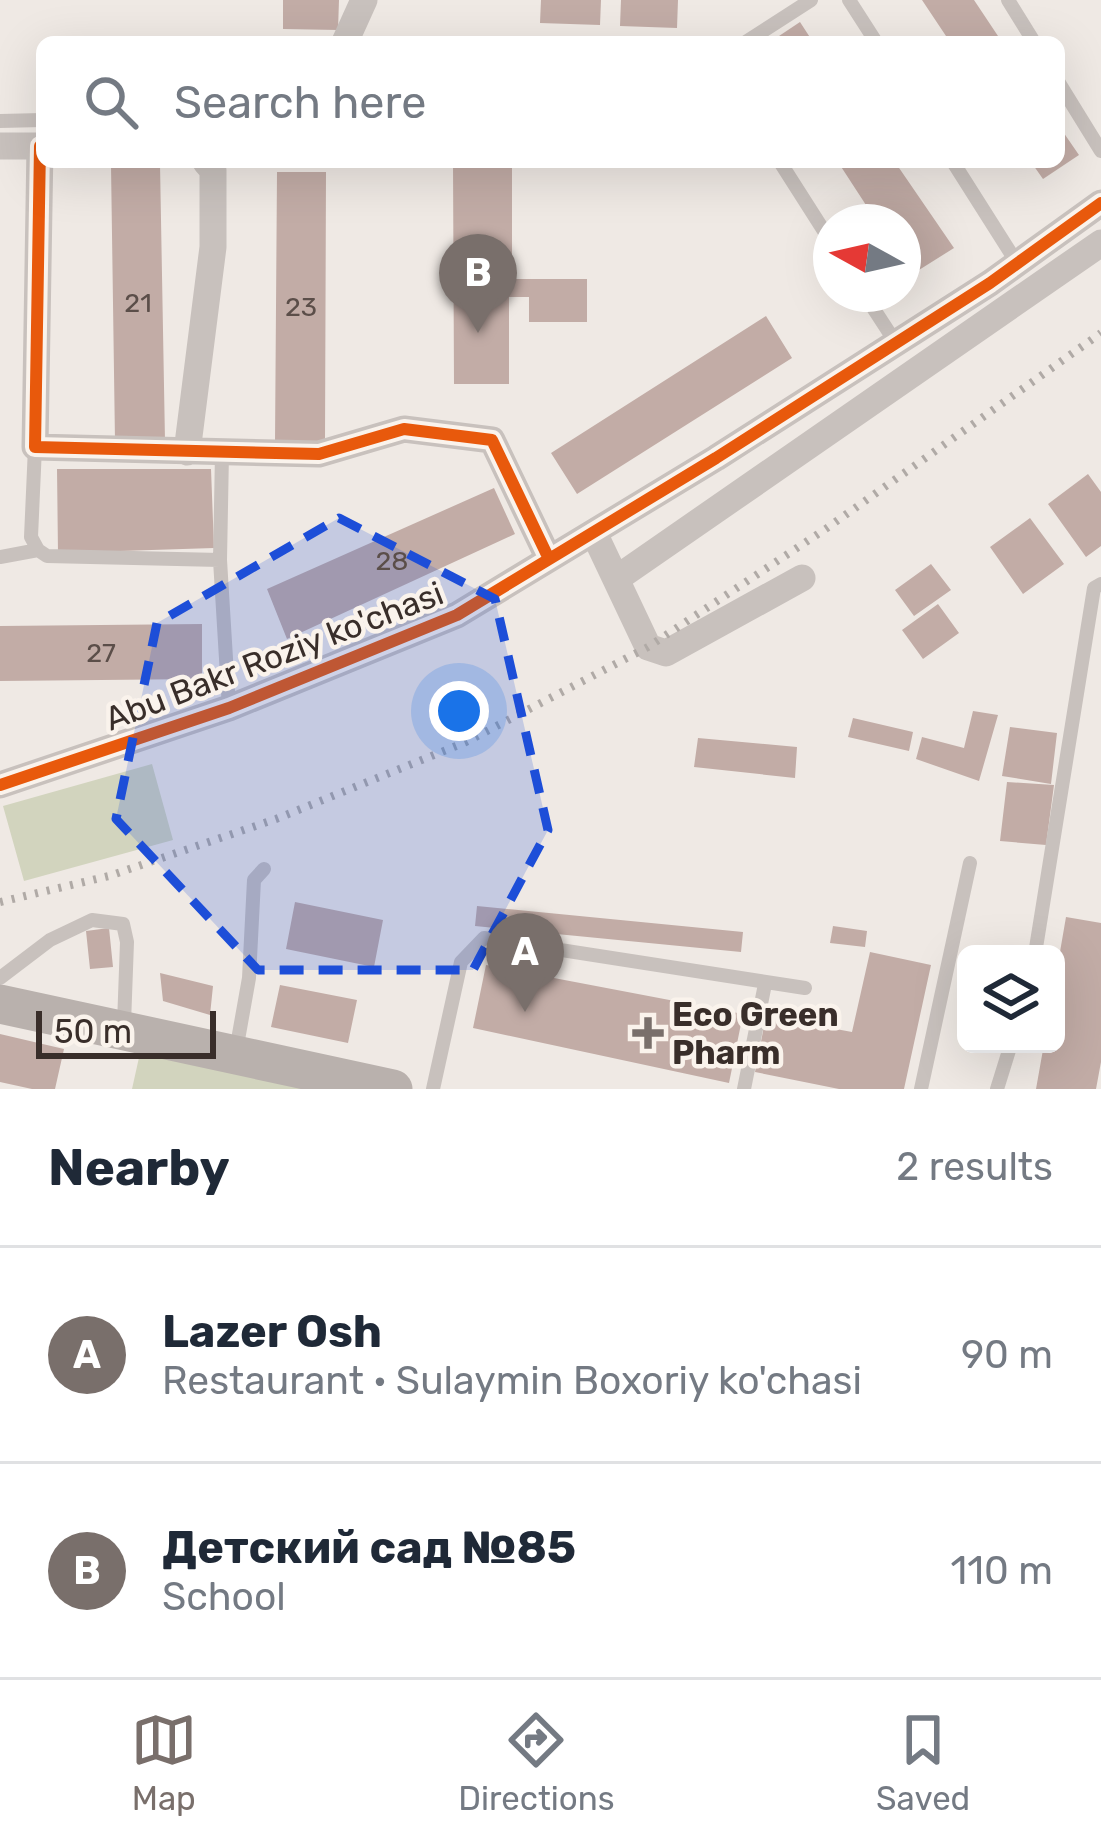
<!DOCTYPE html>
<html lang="en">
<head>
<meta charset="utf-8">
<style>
	:root { --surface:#fff; --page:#f6f6f7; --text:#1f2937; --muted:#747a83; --line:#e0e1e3; --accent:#796f6b }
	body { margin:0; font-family:Rubik,sans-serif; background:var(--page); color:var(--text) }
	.controls { position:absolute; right:36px; bottom:36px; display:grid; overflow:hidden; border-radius:18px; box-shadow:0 12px 48px #0002 }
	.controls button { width:108px; height:108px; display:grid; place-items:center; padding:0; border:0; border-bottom:3px solid var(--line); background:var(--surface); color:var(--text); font:60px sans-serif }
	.compass { position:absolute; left:813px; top:204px; width:108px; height:108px; border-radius:50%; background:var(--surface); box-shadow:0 12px 48px #0002; rotate:278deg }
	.scale { position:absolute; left:36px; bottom:30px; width:180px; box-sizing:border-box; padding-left:12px; border:6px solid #392e2a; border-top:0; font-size:33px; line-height:42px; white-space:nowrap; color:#392e2a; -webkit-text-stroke:9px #faf3ec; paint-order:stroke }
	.you { position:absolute; left:459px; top:711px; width:42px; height:42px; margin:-30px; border:9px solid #fff; border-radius:50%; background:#1a73e8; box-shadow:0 0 0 18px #1a73e833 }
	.badge { display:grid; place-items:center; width:78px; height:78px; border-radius:50%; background:var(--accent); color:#fff; font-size:39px; font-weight:700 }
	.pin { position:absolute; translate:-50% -99px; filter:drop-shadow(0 3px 6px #0008) }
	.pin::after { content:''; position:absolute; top:63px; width:42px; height:36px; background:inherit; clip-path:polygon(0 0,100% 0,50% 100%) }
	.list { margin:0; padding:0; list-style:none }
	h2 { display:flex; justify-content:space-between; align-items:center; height:156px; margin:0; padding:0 48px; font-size:51px }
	h2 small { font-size:39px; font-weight:400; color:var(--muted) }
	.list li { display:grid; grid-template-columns:78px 1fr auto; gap:36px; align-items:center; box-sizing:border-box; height:216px; padding:0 48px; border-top:3px solid var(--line) }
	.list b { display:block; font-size:45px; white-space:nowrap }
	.list p { margin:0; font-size:39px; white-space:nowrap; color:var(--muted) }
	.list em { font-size:39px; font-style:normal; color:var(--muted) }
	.icon { flex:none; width:66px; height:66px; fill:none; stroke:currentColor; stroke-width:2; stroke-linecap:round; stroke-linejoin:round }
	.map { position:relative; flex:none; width:1101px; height:1089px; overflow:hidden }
	.search { position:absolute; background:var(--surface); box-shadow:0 12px 48px #0002; left:36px; right:36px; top:36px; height:132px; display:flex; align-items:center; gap:30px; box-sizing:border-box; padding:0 42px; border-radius:18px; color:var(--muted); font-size:45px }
	.sheet { height:588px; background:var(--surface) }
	nav { display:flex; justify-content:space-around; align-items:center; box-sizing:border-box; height:168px; border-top:3px solid var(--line); background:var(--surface); font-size:33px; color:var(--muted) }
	nav a { display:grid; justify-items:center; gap:6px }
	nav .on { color:var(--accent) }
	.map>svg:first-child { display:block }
	.green { fill:#d2d4be }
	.building { fill:#c2aca6 }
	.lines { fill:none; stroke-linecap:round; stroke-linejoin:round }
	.service { stroke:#c8c1bd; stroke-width:14 }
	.minor { stroke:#c8c1bd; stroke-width:27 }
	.secondary { stroke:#b9b1ad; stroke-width:39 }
	.rail { stroke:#b0aaa6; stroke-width:8; stroke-dasharray:3 9; stroke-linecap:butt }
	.cycleway-casing { stroke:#faf3ec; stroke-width:20 }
	.cycleway { stroke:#e8590c; stroke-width:12 }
	.marked { fill:#1d4ed8; fill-opacity:0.2; stroke:#1d4ed8; stroke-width:9; stroke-dasharray:24 15; stroke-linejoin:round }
	.poi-dot { fill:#796f6b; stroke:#faf3ec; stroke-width:4.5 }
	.labels { text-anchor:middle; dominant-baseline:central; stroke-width:9; stroke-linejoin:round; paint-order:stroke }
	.number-label { font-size:27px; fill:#5b4e49 }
	.street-label { font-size:33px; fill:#392e2a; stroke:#faf3ec }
	.poi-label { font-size:33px; font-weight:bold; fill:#392e2a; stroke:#faf3ec; text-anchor:start }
</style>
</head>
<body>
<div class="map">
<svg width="1101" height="1089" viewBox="0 0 1101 1089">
	<rect width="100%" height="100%" fill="#efe9e4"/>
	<!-- green -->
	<path class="green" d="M152,764l21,76 -149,41 -21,-75z
		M140,1053l168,36h-176z"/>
	<!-- building -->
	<path class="building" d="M283,0h56l-1,30 -55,-1z
		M541,0h60l-1,25 -60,-2z
		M621,0h57l-1,28 -57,-2z
		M922,0h52l28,42h-52z
		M800,22l13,20h-43z
		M1059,126l20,29 -36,24 -12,-17h28z
		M453,162h59v117h75v43h-58v-25h-20v87h-55z
		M838,162h57l59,86 -43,27 -8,-13v-40h-26z
		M160,164l5,277h-50l-4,-276z
		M277,172h49l-1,270h-50z
		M766,316l26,42 -215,136 -26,-41z
		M57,469h154l3,79 -156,5z
		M1088,474l13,18v54l-15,11 -38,-53z
		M494,488l21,46 -228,105 -20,-50z
		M1030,518l34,46 -41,30 -33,-47z
		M931,564l20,26 -37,26 -19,-26z
		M938,604l21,29 -36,26 -21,-29z
		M202,624v55l-202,2v-55z
		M973,711l25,4 -19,66 -63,-22 6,-22 42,11z
		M853,718l60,14 -4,19 -61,-14z
		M1010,727l47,6 -6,51 -49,-8z
		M698,738l99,9 -2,31 -101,-11z
		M1007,782l47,3 -8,60 -46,-4z
		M295,902l88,18 -9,47 -88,-18z
		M477,906l266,26 -2,20 -266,-26z
		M1066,917l35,6v139l-5,27h-60l8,-45h12v-69z
		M833,926l34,5 -2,16 -35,-4z
		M109,928l4,39 -23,2 -4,-38z
		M870,952l61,13 -27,124h-65l-84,-17 11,-56 86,16z
		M486,965l257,49 -14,69 -256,-55z
		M160,973l53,13 -3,29 -47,-14z
		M280,985l77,15 -9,43 -77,-16z
		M0,1034l64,15 -9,40h-23l-32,-7z"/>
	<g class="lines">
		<!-- service -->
		<path class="service" d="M849,0l27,42
			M1008,0l26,42
			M746,42l65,-42
			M1059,83l42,68
			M0,121l42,-1
			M780,162l51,80
			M953,162l64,101
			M864,294l32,49
			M35,447l-4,90 7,13 9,6 173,4
			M222,453l-2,107 9,148
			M0,557l38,-7
			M1035,954l59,-366 7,-4
			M0,978l50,-38 42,-20 31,4 4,18 -3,82
			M236,1051l13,-73 5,-98 10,-11
			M433,1089l28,-127 23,-24 321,50
			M744,1089l21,-105
			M921,1089l49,-226
			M997,1089l14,-45"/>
		<!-- minor -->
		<path class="minor" d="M345,42l19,-42
			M0,146h42
			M40,146l-5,301 284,7 85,-25 88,11 57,119
			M187,452l26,-205v-77l-7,-8
			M594,533l54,114 18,6 136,-75
			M616,579l485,-336
			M0,785l229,-77 228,-93 259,-157 274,-175 111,-80"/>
		<!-- secondary -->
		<path class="secondary" d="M0,1004l393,85"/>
		<!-- rail -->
		<path class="rail" d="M0,902l109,-26 167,-57 190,-77 182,-95 179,-119 274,-195"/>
		<!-- cycleway casing -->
		<g class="cycleway-casing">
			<path id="cycleway" d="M40,146l-5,301 284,7 85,-25 88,11 57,119
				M0,785l229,-77 228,-93 259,-157 274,-175 111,-80"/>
		</g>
		<!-- cycleway -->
		<use href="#cycleway" class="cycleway"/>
	</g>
	<!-- marked area -->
	<path class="marked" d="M339,518l156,81 53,231 -75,140h-215l-142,-151 41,-196z"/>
	<!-- markers -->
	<path class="poi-dot" d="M642 1015h12v12h12v12h-12v12h-12v-12h-12v-12h12z"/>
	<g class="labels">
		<!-- number labels -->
		<g class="number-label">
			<text x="138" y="303">21</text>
			<text x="301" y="307">23</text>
			<text x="392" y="561">28</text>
			<text x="101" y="653">27</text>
		</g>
		<!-- street labels -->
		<g class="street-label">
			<text transform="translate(274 656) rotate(-21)">Abu Bakr Roziy ko'chasi</text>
		</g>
		<!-- poi labels -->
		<g class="poi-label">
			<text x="672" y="1014">Eco Green<tspan x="672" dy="38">Pharm</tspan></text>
		</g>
	</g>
</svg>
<div class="controls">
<button><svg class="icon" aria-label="layers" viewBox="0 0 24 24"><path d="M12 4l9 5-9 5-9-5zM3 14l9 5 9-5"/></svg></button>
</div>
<svg class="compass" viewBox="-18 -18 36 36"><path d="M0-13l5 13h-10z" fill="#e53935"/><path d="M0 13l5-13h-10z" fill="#747a83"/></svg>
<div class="scale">50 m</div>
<div class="you"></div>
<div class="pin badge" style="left:525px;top:1012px">A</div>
<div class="pin badge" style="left:478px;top:333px">B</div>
<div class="search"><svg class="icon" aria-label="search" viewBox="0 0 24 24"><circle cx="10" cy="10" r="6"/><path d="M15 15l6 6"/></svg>Search here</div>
</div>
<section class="sheet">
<h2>Nearby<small>2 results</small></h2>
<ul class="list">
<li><span class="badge">A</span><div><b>Lazer Osh</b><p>Restaurant · Sulaymin Boxoriy ko'chasi</p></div><em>90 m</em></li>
<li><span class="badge">B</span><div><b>Детский сад №85</b><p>School</p></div><em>110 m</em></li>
</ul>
</section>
<nav>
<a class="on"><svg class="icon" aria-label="map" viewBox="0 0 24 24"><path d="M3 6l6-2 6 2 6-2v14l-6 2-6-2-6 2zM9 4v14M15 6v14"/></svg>Map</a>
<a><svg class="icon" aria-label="directions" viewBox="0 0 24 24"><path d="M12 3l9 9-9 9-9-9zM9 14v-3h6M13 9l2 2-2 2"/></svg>Directions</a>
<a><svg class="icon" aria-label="saved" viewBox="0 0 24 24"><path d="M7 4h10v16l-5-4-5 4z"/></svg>Saved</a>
</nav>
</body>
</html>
